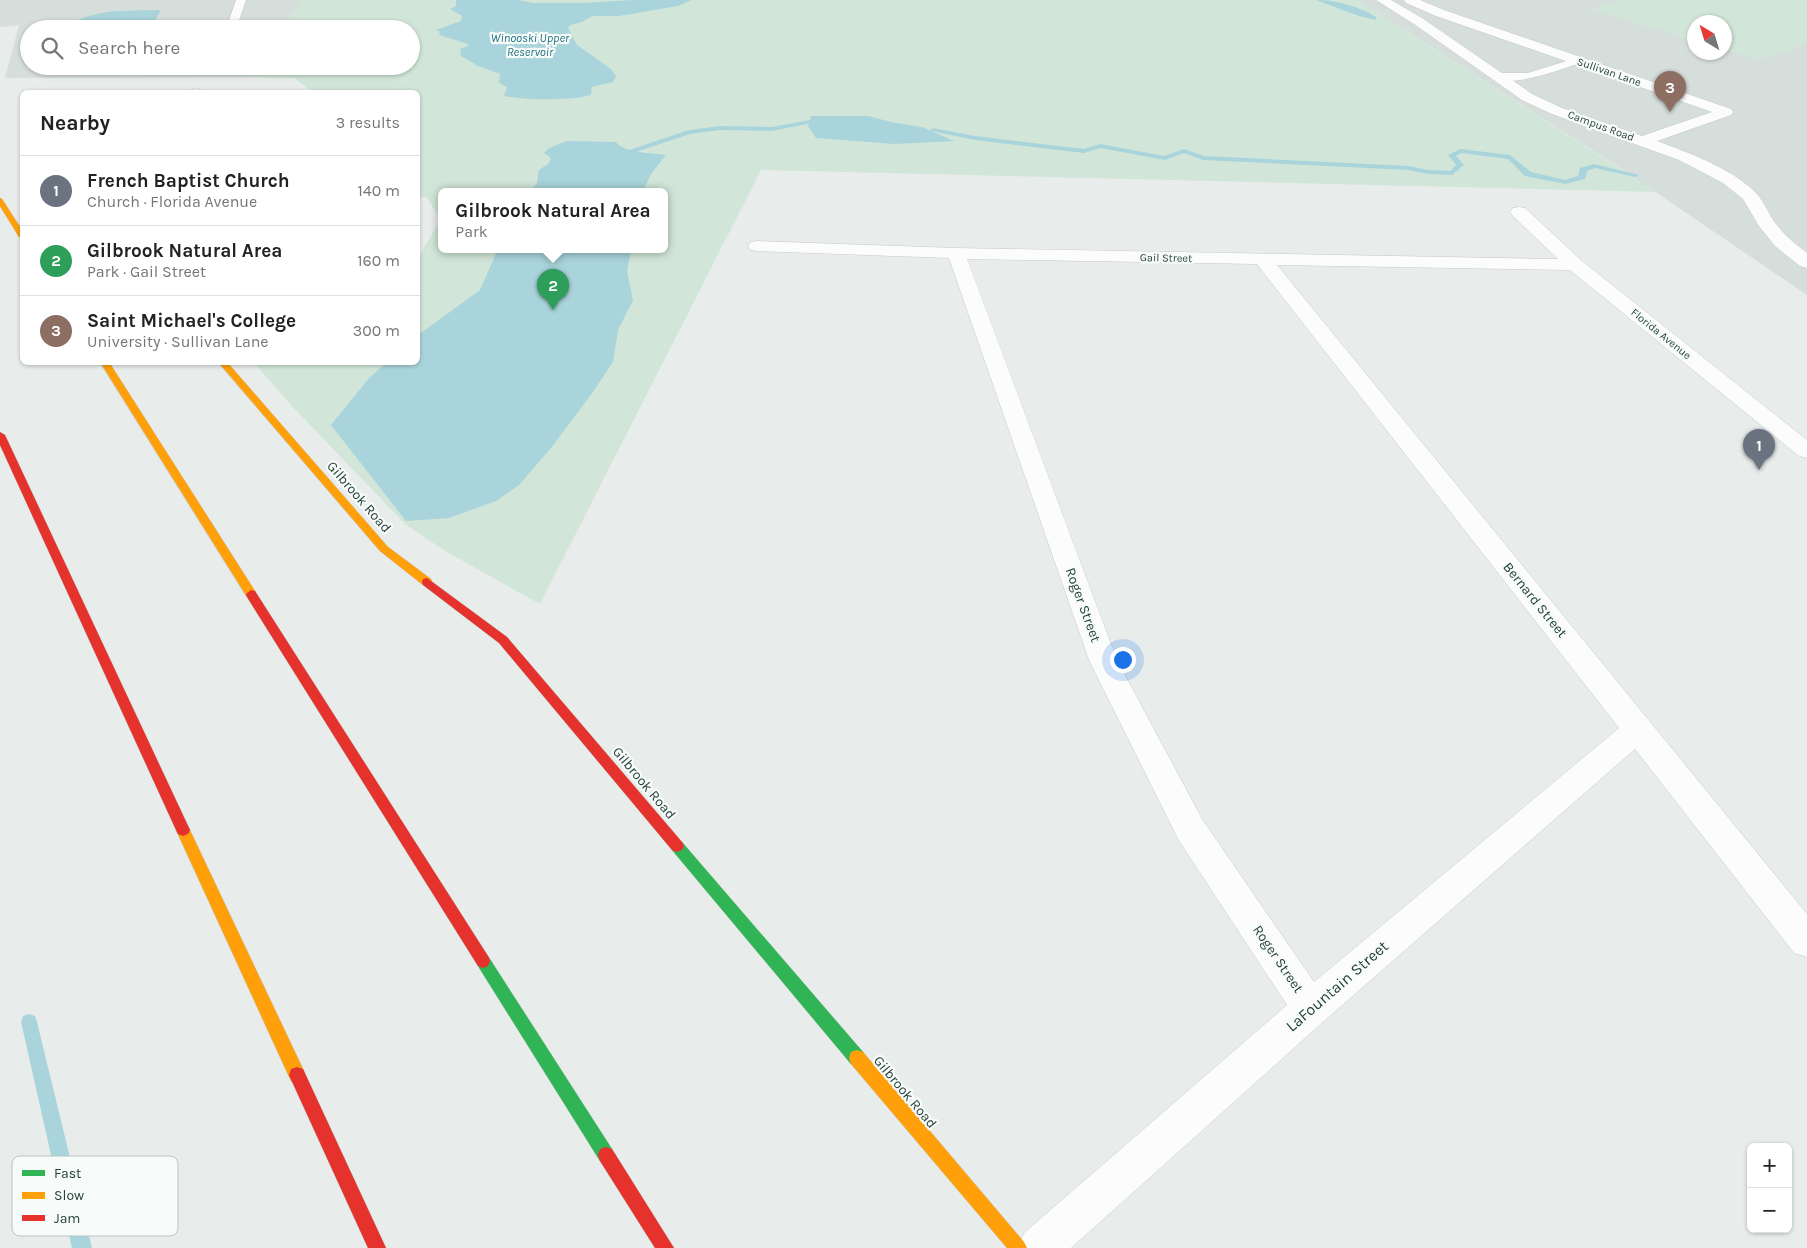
<!DOCTYPE html>
<html lang="en">
<head>
<meta charset="utf-8">
<style>
	:root { --surface:#fff; --page:#f6f6f6; --text:#222; --muted:#767676; --line:#e0e0e0; --accent:#697e78 }
	body { margin:0; font-family:Karla,sans-serif; background:var(--page); color:var(--text) }
	.controls { position:absolute; right:15px; bottom:15px; display:grid; overflow:hidden; border-radius:8px; box-shadow:0 1px 4px #0004 }
	.controls button { width:45px; height:45px; display:grid; place-items:center; padding:0; border:0; border-bottom:1px solid var(--line); background:var(--surface); color:var(--text); font:25px sans-serif }
	.compass { position:absolute; left:1687px; top:15px; width:45px; height:45px; border-radius:50%; background:var(--surface); box-shadow:0 1px 4px #0004; rotate:322deg }
	.you { position:absolute; left:1122px; top:659px; width:18px; height:18px; margin:-12px; border:4px solid #fff; border-radius:50%; background:#1a73e8; box-shadow:0 0 0 8px #1a73e833 }
	.badge { display:grid; place-items:center; width:32px; height:32px; border-radius:50%; background:var(--accent); color:#fff; font-size:16px; font-weight:700 }
	.pin { position:absolute; translate:-50% -41px; filter:drop-shadow(0 1px 2px #0008) }
	.pin::after { content:''; position:absolute; top:26px; width:18px; height:15px; background:inherit; clip-path:polygon(0 0,100% 0,50% 100%) }
	.popup { position:absolute; left:438px; top:188px; width:230px; height:65px; box-sizing:border-box; display:grid; place-content:center; border-radius:8px; background:var(--surface); filter:drop-shadow(0 1px 4px #0005); font-size:16px; white-space:nowrap; color:var(--muted) }
	.popup b { font-size:19px; color:var(--text) }
	.popup::after { content:''; position:absolute; left:50%; top:100%; margin-left:-10px; border:10px solid transparent; border-top-color:var(--surface) }
	.list { margin:0; padding:0; list-style:none }
	h2 { display:flex; justify-content:space-between; align-items:center; height:65px; margin:0; padding:0 20px; font-size:21px }
	h2 small { font-size:16px; font-weight:400; color:var(--muted) }
	.list li { display:grid; grid-template-columns:32px 1fr auto; gap:15px; align-items:center; box-sizing:border-box; height:70px; padding:0 20px; border-top:1px solid var(--line) }
	.list b { display:block; font-size:19px; white-space:nowrap }
	.list p { margin:0; font-size:16px; white-space:nowrap; color:var(--muted) }
	.list em { font-size:16px; font-style:normal; color:var(--muted) }
	.icon { flex:none; width:28px; height:28px; fill:none; stroke:currentColor; stroke-width:2; stroke-linecap:round; stroke-linejoin:round }
	.map { position:relative; flex:none; width:1807px; height:1248px; overflow:hidden }
	.search { position:absolute; background:var(--surface); box-shadow:0 1px 4px #0004; left:20px; top:20px; width:400px; height:55px; display:flex; align-items:center; gap:12px; box-sizing:border-box; padding:0 18px; border-radius:28px; color:var(--muted); font-size:19px }
	.panel { position:absolute; background:var(--surface); box-shadow:0 1px 4px #0004; left:20px; top:90px; width:400px; height:275px; border-radius:8px }
	.map>svg:first-child { display:block }
	.built { fill:#d6dedb; fill-rule:evenodd }
	.green { fill:#d1e6d8; fill-rule:evenodd }
	.water { fill:#a9d4db }
	.lines { fill:none; stroke-linecap:round; stroke-linejoin:round }
	.stream { fill:#a9d4db; fill-rule:evenodd }
	.lane-casing { stroke:#c5cac8; stroke-width:1 }
	.street-casing { stroke:#c5cac8; stroke-width:1 }
	.fast-casing { stroke:#c3cbc8; stroke-width:1 }
	.slow-casing { stroke:#c3cbc8; stroke-width:1 }
	.jam-casing { stroke:#c3cbc8; stroke-width:1 }
	.lane { fill:#fcfcfc; fill-rule:evenodd }
	.street { fill:#fcfcfc; fill-rule:evenodd }
	.fast { fill:#30b455; fill-rule:evenodd }
	.slow { fill:#ff9f0a; fill-rule:evenodd }
	.jam { fill:#e5322d; fill-rule:evenodd }
	.labels { text-anchor:middle; dominant-baseline:central; stroke-width:4.5; stroke-linejoin:round; paint-order:stroke }
	.far-street-label { font-size:11px; fill:#24423a; stroke:#f7fbf9 }
	.far-water-label { font-size:12px; font-style:italic; fill:#1c6f80; stroke:#f7fbf9 }
	.street-label { font-size:14px; fill:#24423a; stroke:#f7fbf9 }
	.near-street-label { font-size:16px; fill:#24423a; stroke:#f7fbf9 }
	.key { fill:#f7fbf9; stroke:#b8c4c0; stroke-width:1 }
	.key-label { font-size:14px; fill:#24423a }
</style>
</head>
<body>
<div class="map">
<svg width="1807" height="1248" viewBox="0 0 1807 1248">
	<rect width="100%" height="100%" fill="#e8edeb"/>
	<!-- built -->
	<path class="built" d="M0,0h302l-20,29h-253v37h227l-7,11 -244,1 14,-53 -19,2z
		M1358,0h449v295l-181,-123zM1694,22h30v30h-30z"/>
	<!-- green -->
	<path class="green" d="M302,0h1056l298,192 -895,-22 -221,434 -95,-53 -40,-27 -114,-119 -37,-42 164,-1v-104l23,-39 -15,-22h-8v-105h-105l-19,-14 -45,-1 7,-11h155v-37h-129zM442,191h222v58h-222z
		M1625,0h182v44l-49,16 -33,-10 -1,-28h-30v19l-103,-32z"/>
	<!-- water -->
	<path class="water" d="M456,0h62l16,3h48l51,-3h58l-13,6 -59,10h-27l-10,6 -12,3 -2,3 9,17 34,24 5,7 -3,6 -21,5 -1,8c-23,6 -64,5 -87,1l3,-9 -8,-4 1,-9 -22,-8 -17,-10 -1,-7 8,-3v-2l-29,-9 1,-3 -4,-2 25,-9 1,-5 -12,-7 6,-3z
		M1316,0c20,0 42,6 60,17v3l-17,-4z
		M161,10l-11,19h-87c26,-21 66,-18 98,-19z
		M811,116h57l23,6 31,5 32,14 -60,3 -78,-6 -8,-12z
		M567,141l49,1c7,11 37,11 50,13l-15,19 -8,17h-113l7,-8 2,-13 9,-6 3,-6 -7,-5 5,-5z
		M498,249h133l-4,23 6,28 -15,30 -5,32 -20,30 -42,56 -32,37 -23,16 -47,17 -43,3 -75,-96 38,-47 17,-15 32,-1v-27l62,-45z"/>
	<g class="lines">
		<!-- stream -->
		<path class="stream" d="M810,120l2,1v2l-40,8 -52,-1 -30,4 -57,19 -7,-2 63,-21 31,-4 52,1z
			M933,128l42,8 109,13 16,-5 64,12 20,-7 20,7 205,10 19,4 22,1 6,-6 -8,-10 12,-6 50,6 21,17 34,8 13,-4 2,-8 14,-4 45,11 -4,2 -40,-9 -8,3 -2,8 -20,5 -40,-8 -17,-17 -47,-6 -5,3 8,9 -12,10 -24,-1 -19,-4 -206,-10 -19,-7 -19,7 -65,-12 -16,5 -109,-13 -44,-9 -1,-1z
			M29,1014l6,2 2,6 55,226h-20l-51,-226 2,-6z"/>
		<!-- lane casing -->
		<g class="lane-casing">
			<path id="lane" d="M236,0h10l-10,29h-10z
				M1576,58l5,3 -1,2c-18,6 -73,27 -87,13l5,-3h30z
				M194,89l7,1 2,2h-15z"/>
		</g>
		<!-- street casing -->
		<g class="street-casing">
			<path id="street" d="M1376,0h15l31,18 110,76 30,14 80,28 70,-24 -276,-96 -30,-13 -2,-3h16l24,10 287,99 2,3 -2,3 -74,26c32,12 74,27 98,51 9,9 14,23 21,32 9,12 19,20 31,29v15l-7,-2 -25,-20 -16,-20 -16,-27 -20,-16 -44,-23 -127,-46 -30,-14 -108,-76z
				M1519,207l6,1 57,53 225,179v18l-8,-2 -229,-186 -293,-5 530,649v43l-13,-4 -159,-204 -311,272 -253,227h-53l6,-15 263,-228 -109,-166 -89,-179 -140,-402 -192,-7 -6,-1 -3,-4 3,-4 6,-1 199,7 602,11 -45,-43 -3,-4 3,-4zM967,259l290,5 362,464 -305,254 -112,-163 -85,-159z"/>
		</g>
		<!-- fast casing -->
		<g class="fast-casing">
			<path id="fast" d="M677,840l5,2 181,210 2,6 -2,6 -6,2 -6,-2 -179,-214 -2,-4 2,-4z
				M483,954l5,2 124,193 2,6 -2,6 -6,2 -6,-2 -122,-195 -2,-5 2,-5z"/>
		</g>
		<!-- slow casing -->
		<g class="slow-casing">
			<path id="slow" d="M0,198l2,1 20,31v7h-3l-19,-31z
				M100,362h9l146,229 1,3 -1,3h-8z
				M218,362h9l161,185 43,32 1,3 -1,3h-8l-43,-34z
				M183,824l5,2 115,243 2,6 -2,6 -6,2 -6,-2 -115,-251 2,-4z
				M857,1050l6,2 161,190 3,6h-20l-156,-184 -2,-6 2,-6z"/>
		</g>
		<!-- jam casing -->
		<g class="jam-casing">
			<path id="jam" d="M0,432l5,3 185,395 -2,4 -5,2 -5,-2 -2,-4 -176,-385z
				M427,578l80,59 175,205 2,4 -2,4 -5,2 -5,-2 -173,-207 -76,-58 -1,-3 1,-3z
				M251,590l4,1 233,365 2,5 -2,5 -5,2 -5,-2 -231,-369 -1,-3z
				M297,1067l6,2 83,179h-18l-79,-173 2,-6z
				M606,1147l6,2 62,99h-19l-55,-87 -2,-6 2,-6z"/>
		</g>
		<!-- lane -->
		<use href="#lane" class="lane"/>
		<!-- street -->
		<use href="#street" class="street"/>
		<!-- fast -->
		<use href="#fast" class="fast"/>
		<!-- slow -->
		<use href="#slow" class="slow"/>
		<!-- jam -->
		<use href="#jam" class="jam"/>
	</g>
	<g class="labels">
		<!-- far-street labels -->
		<g class="far-street-label">
			<text transform="translate(1609 72) rotate(19)">Sullivan Lane</text>
			<text transform="translate(1601 126) rotate(20)">Campus Road</text>
			<text transform="translate(1166 258) rotate(1)">Gail Street</text>
			<text transform="translate(1661 334) rotate(39)">Florida Avenue</text>
		</g>
		<!-- far-water labels -->
		<g class="far-water-label">
			<text x="530" y="38">Winooski Upper<tspan x="530" dy="14">Reservoir</tspan></text>
		</g>
		<!-- street labels -->
		<g class="street-label">
			<text transform="translate(359 497) rotate(49)">Gilbrook Road</text>
			<text transform="translate(1535 600) rotate(51)">Bernard Street</text>
			<text transform="translate(1083 605) rotate(70)">Roger Street</text>
			<text transform="translate(644 783) rotate(50)">Gilbrook Road</text>
			<text transform="translate(1278 959) rotate(56)">Roger Street</text>
			<text transform="translate(905 1092) rotate(50)">Gilbrook Road</text>
		</g>
		<!-- near-street labels -->
		<g class="near-street-label">
			<text transform="translate(1337 986) rotate(-41)">LaFountain Street</text>
		</g>
	</g>
	<!-- legend -->
	<rect x="12" y="1156" width="166" height="80" rx="8" class="key"/>
	<rect x="22" y="1170" width="23" height="6" fill="#30b455"/>
	<rect x="22" y="1192" width="23" height="7" fill="#ff9f0a"/>
	<rect x="22" y="1215" width="23" height="6" fill="#e5322d"/>
	<g class="key-label">
		<text x="54" y="1178">Fast</text>
		<text x="54" y="1200">Slow</text>
		<text x="54" y="1223">Jam</text>
	</g>
</svg>
<div class="controls">
<button>+</button>
<button>−</button>
</div>
<svg class="compass" viewBox="-18 -18 36 36"><path d="M0-13l5 13h-10z" fill="#e53935"/><path d="M0 13l5-13h-10z" fill="#767676"/></svg>
<div class="you"></div>
<div class="pin badge" style="left:1759px;top:470px;background:#6b7280">1</div>
<div class="pin badge" style="left:553px;top:310px;background:#2e9e5b">2</div>
<div class="popup"><b>Gilbrook Natural Area</b>Park</div>
<div class="pin badge" style="left:1670px;top:112px;background:#8d6e63">3</div>
<div class="search"><svg class="icon" aria-label="search" viewBox="0 0 24 24"><circle cx="10" cy="10" r="6"/><path d="M15 15l6 6"/></svg>Search here</div>
<section class="panel">
<h2>Nearby<small>3 results</small></h2>
<ul class="list">
<li><span class="badge" style="background:#6b7280">1</span><div><b>French Baptist Church</b><p>Church · Florida Avenue</p></div><em>140 m</em></li>
<li><span class="badge" style="background:#2e9e5b">2</span><div><b>Gilbrook Natural Area</b><p>Park · Gail Street</p></div><em>160 m</em></li>
<li><span class="badge" style="background:#8d6e63">3</span><div><b>Saint Michael's College</b><p>University · Sullivan Lane</p></div><em>300 m</em></li>
</ul>
</section>
</div>
</body>
</html>
